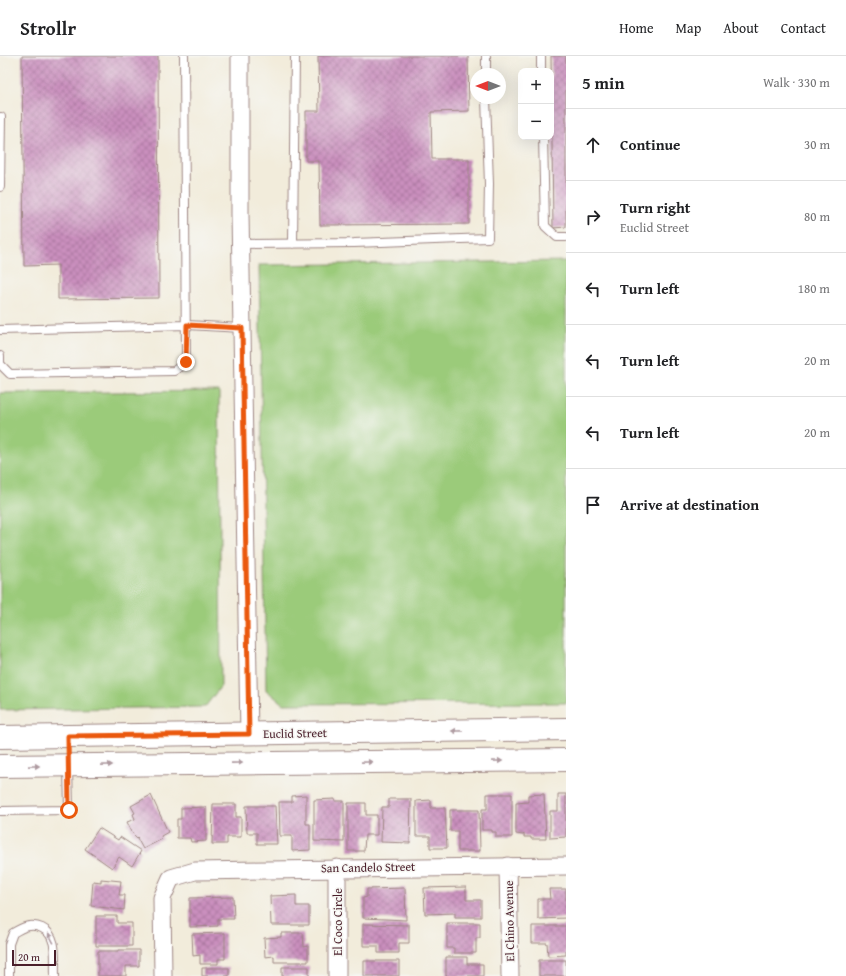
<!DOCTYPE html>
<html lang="en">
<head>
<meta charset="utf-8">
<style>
	:root { --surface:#fff; --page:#f2f2f2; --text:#202124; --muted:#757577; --line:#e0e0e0 }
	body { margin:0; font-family:"Gentium Book Plus",serif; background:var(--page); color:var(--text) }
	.controls { position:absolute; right:12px; top:12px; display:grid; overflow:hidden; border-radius:8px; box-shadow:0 4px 16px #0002 }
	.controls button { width:36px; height:36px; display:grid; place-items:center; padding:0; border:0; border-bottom:1px solid var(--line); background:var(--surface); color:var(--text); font:20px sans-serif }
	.compass { position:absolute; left:470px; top:12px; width:36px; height:36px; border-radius:50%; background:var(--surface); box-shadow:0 4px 16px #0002; rotate:270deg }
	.scale { position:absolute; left:12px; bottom:10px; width:44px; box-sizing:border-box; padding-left:4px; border:2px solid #4a1f2b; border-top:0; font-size:11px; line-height:14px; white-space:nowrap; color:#4a1f2b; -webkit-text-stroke:3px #f6f6f2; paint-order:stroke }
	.stop { position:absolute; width:12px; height:12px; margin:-9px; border:3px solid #ea580c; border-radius:50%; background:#fff }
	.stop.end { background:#ea580c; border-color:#fff; box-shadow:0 1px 4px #0008 }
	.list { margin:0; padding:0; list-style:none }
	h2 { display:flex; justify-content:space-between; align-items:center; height:52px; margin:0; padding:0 16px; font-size:17px }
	h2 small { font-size:13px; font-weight:400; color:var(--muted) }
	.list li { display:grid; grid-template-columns:26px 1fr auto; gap:12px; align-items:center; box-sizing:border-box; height:72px; padding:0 16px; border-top:1px solid var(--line) }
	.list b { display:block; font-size:15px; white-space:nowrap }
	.list p { margin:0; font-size:13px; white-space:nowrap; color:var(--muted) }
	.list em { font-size:13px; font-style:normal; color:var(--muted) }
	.icon { flex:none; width:22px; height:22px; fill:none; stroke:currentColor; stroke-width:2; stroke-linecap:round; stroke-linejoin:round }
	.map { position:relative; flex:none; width:566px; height:920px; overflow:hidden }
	header { display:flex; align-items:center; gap:24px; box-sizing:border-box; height:56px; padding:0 20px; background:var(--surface); border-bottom:1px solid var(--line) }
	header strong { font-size:19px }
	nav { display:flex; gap:22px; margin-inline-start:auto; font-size:14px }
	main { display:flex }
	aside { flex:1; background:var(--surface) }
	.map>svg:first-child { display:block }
	.grass { fill:#9bcb7a; stroke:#727552 }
	.building { fill:url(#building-cross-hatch) }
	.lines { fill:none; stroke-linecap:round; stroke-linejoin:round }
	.service-casing { stroke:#9e8683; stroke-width:10 }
	.minor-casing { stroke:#9e8683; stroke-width:19 }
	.primary-casing { stroke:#9e8683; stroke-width:24 }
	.service { stroke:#fff; stroke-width:8 }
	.minor { stroke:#fff; stroke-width:17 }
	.primary { stroke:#fff; stroke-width:22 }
	.oneway { fill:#ae9aa0 }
	.route { stroke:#ea580c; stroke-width:5 }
	.labels { text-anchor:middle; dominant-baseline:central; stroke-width:3; stroke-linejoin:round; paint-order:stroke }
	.street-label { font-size:12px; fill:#4a1f2b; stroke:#f6f6f2 }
</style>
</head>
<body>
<header>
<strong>Strollr</strong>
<nav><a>Home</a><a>Map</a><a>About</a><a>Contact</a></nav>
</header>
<main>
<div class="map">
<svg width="566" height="920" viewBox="0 0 566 920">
	<defs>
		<pattern id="building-cross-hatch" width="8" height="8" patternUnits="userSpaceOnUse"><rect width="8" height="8" fill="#ca8fbe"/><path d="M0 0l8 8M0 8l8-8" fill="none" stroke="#a6749b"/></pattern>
	</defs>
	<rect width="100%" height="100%" fill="#f6f6f2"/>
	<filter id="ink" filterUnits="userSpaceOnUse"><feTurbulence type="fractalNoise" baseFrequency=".025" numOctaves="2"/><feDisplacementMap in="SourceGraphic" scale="8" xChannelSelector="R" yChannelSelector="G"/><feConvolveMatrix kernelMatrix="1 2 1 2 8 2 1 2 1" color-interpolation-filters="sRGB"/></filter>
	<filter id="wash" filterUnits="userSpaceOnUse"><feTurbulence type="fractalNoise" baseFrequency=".012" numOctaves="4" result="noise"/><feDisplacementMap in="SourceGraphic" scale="16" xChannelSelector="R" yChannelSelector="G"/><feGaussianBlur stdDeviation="0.9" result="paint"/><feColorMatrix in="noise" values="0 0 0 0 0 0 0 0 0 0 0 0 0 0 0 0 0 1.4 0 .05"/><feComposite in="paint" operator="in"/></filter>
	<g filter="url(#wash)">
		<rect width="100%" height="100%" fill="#f2ecdb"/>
		<!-- grass -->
		<path class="grass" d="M566,205v442l-283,1 -17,-14 -7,-425z
			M219,335l2,295 -16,21 -205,3v-317z"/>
		<g id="blocks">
			<!-- building -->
			<path class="building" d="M22,0h136l1,242 -101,1v-34l-34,1z
				M318,0h150l1,55 -38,1 1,47h37v65l-149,1 -1,-64h-13v-50h13z
				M551,0h15v171l-13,1z
				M487,738h25v43h-16v-5h-4v-2h-10v-21h5z
				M544,738l2,45h-15v-2h-7v-3l-1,1 -7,-1v-31l12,-1v-7z
				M558,738h8v43l-16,1v-27h8z
				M151,739l17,37 -7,4 1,3 -19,10 -6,-11 1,-1 -1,1 -4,-4 -6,-12 8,-3 -2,-5 2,-1 -4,-7z
				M306,739v29h4v26l-18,1v-15h-12l-1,-34h13v-6z
				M335,743v2h9v41l-30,-1v-41z
				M389,743h22l-1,44 -29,-1 1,-35h7z
				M431,744v8h14l2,40h-17v-12h-14v-35z
				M348,747h18v12h11v20h-12l-1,16h-16z
				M213,748h23v13h5v20h-14v7h-15z
				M246,750h29l2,38h-20v-11h-10z
				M206,751v34l-15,1 -1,-4h-13v-19h4v-11z
				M450,754h29l1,41h-22v-20h-8z
				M99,772l19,12 2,-3 21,14 -9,15 -13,-9 -7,11 -27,-19z
				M101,823l20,2 -2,14h6l-1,15 -33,-4 2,-25 8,1z
				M466,831v13h15v17h-26v-4l-30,1 -1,-26z
				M405,832l1,32 -43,-2v-20l4,-1v-8z
				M549,833h17v29l-28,1v-20h12z
				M296,839v11h13v19h-38l-1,-29z
				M233,841l1,22h-16v7l-28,1v-29z
				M96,860h21v7h15v23h-36z
				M447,867h33v15h-4v15h-22v-5h-7z
				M363,868l46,1v18h-10v10h-21v-7h-15z
				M532,870h34v29l-18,1 -1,-13h-15z
				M225,877v26h-7v5h-18v-9l-7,1 -1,-22z
				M281,877h22l1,14 4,-1v16h-34v-6l-9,1 -1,-19 17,-1z
				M118,894h21v16h-13v10h-28v-25h20z
				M446,901h21v7h16v12h-37z
				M539,904h27v16h-27z
				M364,905h35v15h-35z
				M282,911h27v9h-27z
				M202,912h27v8h-27z"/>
		</g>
	</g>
	<g filter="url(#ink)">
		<use href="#blocks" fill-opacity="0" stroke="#9e8683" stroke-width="1"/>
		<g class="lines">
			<!-- service casing -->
			<g class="service-casing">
				<path id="service" d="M486,0v18
					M541,0v15
					M543,81l2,89 12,11h9
					M0,131l1,-70
					M240,188l114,-1 134,-5 1,-54 -3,-86
					M293,188l2,-188
					M0,274l187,-5 55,3
					M0,300v8l10,10 164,-3 12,-9 -2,-306
					M0,755l69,-1 -1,-44
					M9,920v-32l4,-11c10,-6 18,-10 29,-5 17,8 12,32 13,48"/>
			</g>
			<!-- minor casing -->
			<g class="minor-casing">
				<path id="minor" d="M240,0v158l9,520
					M508,810l2,110
					M163,920l-1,-78 9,-20 24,-7 371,-5
					M337,920v-108"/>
			</g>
			<!-- primary casing -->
			<g class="primary-casing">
				<path id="primary" d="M0,681l566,-8
					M0,710l566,-6"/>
			</g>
			<!-- service -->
			<use href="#service" class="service"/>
			<!-- minor -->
			<use href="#minor" class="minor"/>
			<!-- primary -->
			<use href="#primary" class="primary"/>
		</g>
		<!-- one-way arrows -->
		<defs><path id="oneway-solid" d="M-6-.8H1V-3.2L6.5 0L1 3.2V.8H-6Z"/></defs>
		<g class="oneway">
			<use href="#oneway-solid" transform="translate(457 675) rotate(179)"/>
			<use href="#oneway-solid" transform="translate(497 705) rotate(-1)"/>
			<use href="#oneway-solid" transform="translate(367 706) rotate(-1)"/>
			<use href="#oneway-solid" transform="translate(237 707) rotate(-1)"/>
			<use href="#oneway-solid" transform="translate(107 709) rotate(-1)"/>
			<use href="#oneway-solid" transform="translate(34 710) rotate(-1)"/>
			<use href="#oneway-solid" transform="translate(51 882) rotate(-118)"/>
		</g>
	</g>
	<g class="lines" filter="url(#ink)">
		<!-- route -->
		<path class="route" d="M69,754l-1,-74 181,-2 -7,-406 -55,-3 -1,37"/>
	</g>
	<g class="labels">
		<!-- street labels -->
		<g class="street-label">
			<text transform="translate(295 677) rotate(-1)">Euclid Street</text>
			<text transform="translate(368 811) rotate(-1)">San Candelo Street</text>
			<text transform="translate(509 865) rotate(-91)">El Chino Avenue</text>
			<text transform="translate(337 866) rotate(-90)">El Coco Circle</text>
		</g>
	</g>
</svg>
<div class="controls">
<button>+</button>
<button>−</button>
</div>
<svg class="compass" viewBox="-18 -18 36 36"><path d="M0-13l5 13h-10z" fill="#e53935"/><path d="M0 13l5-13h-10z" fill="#757577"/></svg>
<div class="scale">20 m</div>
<div class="stop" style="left:69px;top:754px"></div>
<div class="stop end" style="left:186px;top:306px"></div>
</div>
<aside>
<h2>5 min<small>Walk · 330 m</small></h2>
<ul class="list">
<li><svg class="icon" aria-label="ahead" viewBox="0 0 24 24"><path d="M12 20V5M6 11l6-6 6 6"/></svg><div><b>Continue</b></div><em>30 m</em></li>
<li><svg class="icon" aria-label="right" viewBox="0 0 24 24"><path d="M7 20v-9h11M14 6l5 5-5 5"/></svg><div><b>Turn right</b><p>Euclid Street</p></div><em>80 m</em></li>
<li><svg class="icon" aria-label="left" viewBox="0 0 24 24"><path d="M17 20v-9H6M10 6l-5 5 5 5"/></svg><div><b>Turn left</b></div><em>180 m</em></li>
<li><svg class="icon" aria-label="left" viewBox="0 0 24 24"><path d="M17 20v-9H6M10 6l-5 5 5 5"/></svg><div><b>Turn left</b></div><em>20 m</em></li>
<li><svg class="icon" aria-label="left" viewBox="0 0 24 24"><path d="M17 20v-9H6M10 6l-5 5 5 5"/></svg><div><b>Turn left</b></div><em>20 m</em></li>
<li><svg class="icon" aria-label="arrive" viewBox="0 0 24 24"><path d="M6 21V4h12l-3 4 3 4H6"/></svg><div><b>Arrive at destination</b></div></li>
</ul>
</aside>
</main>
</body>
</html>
